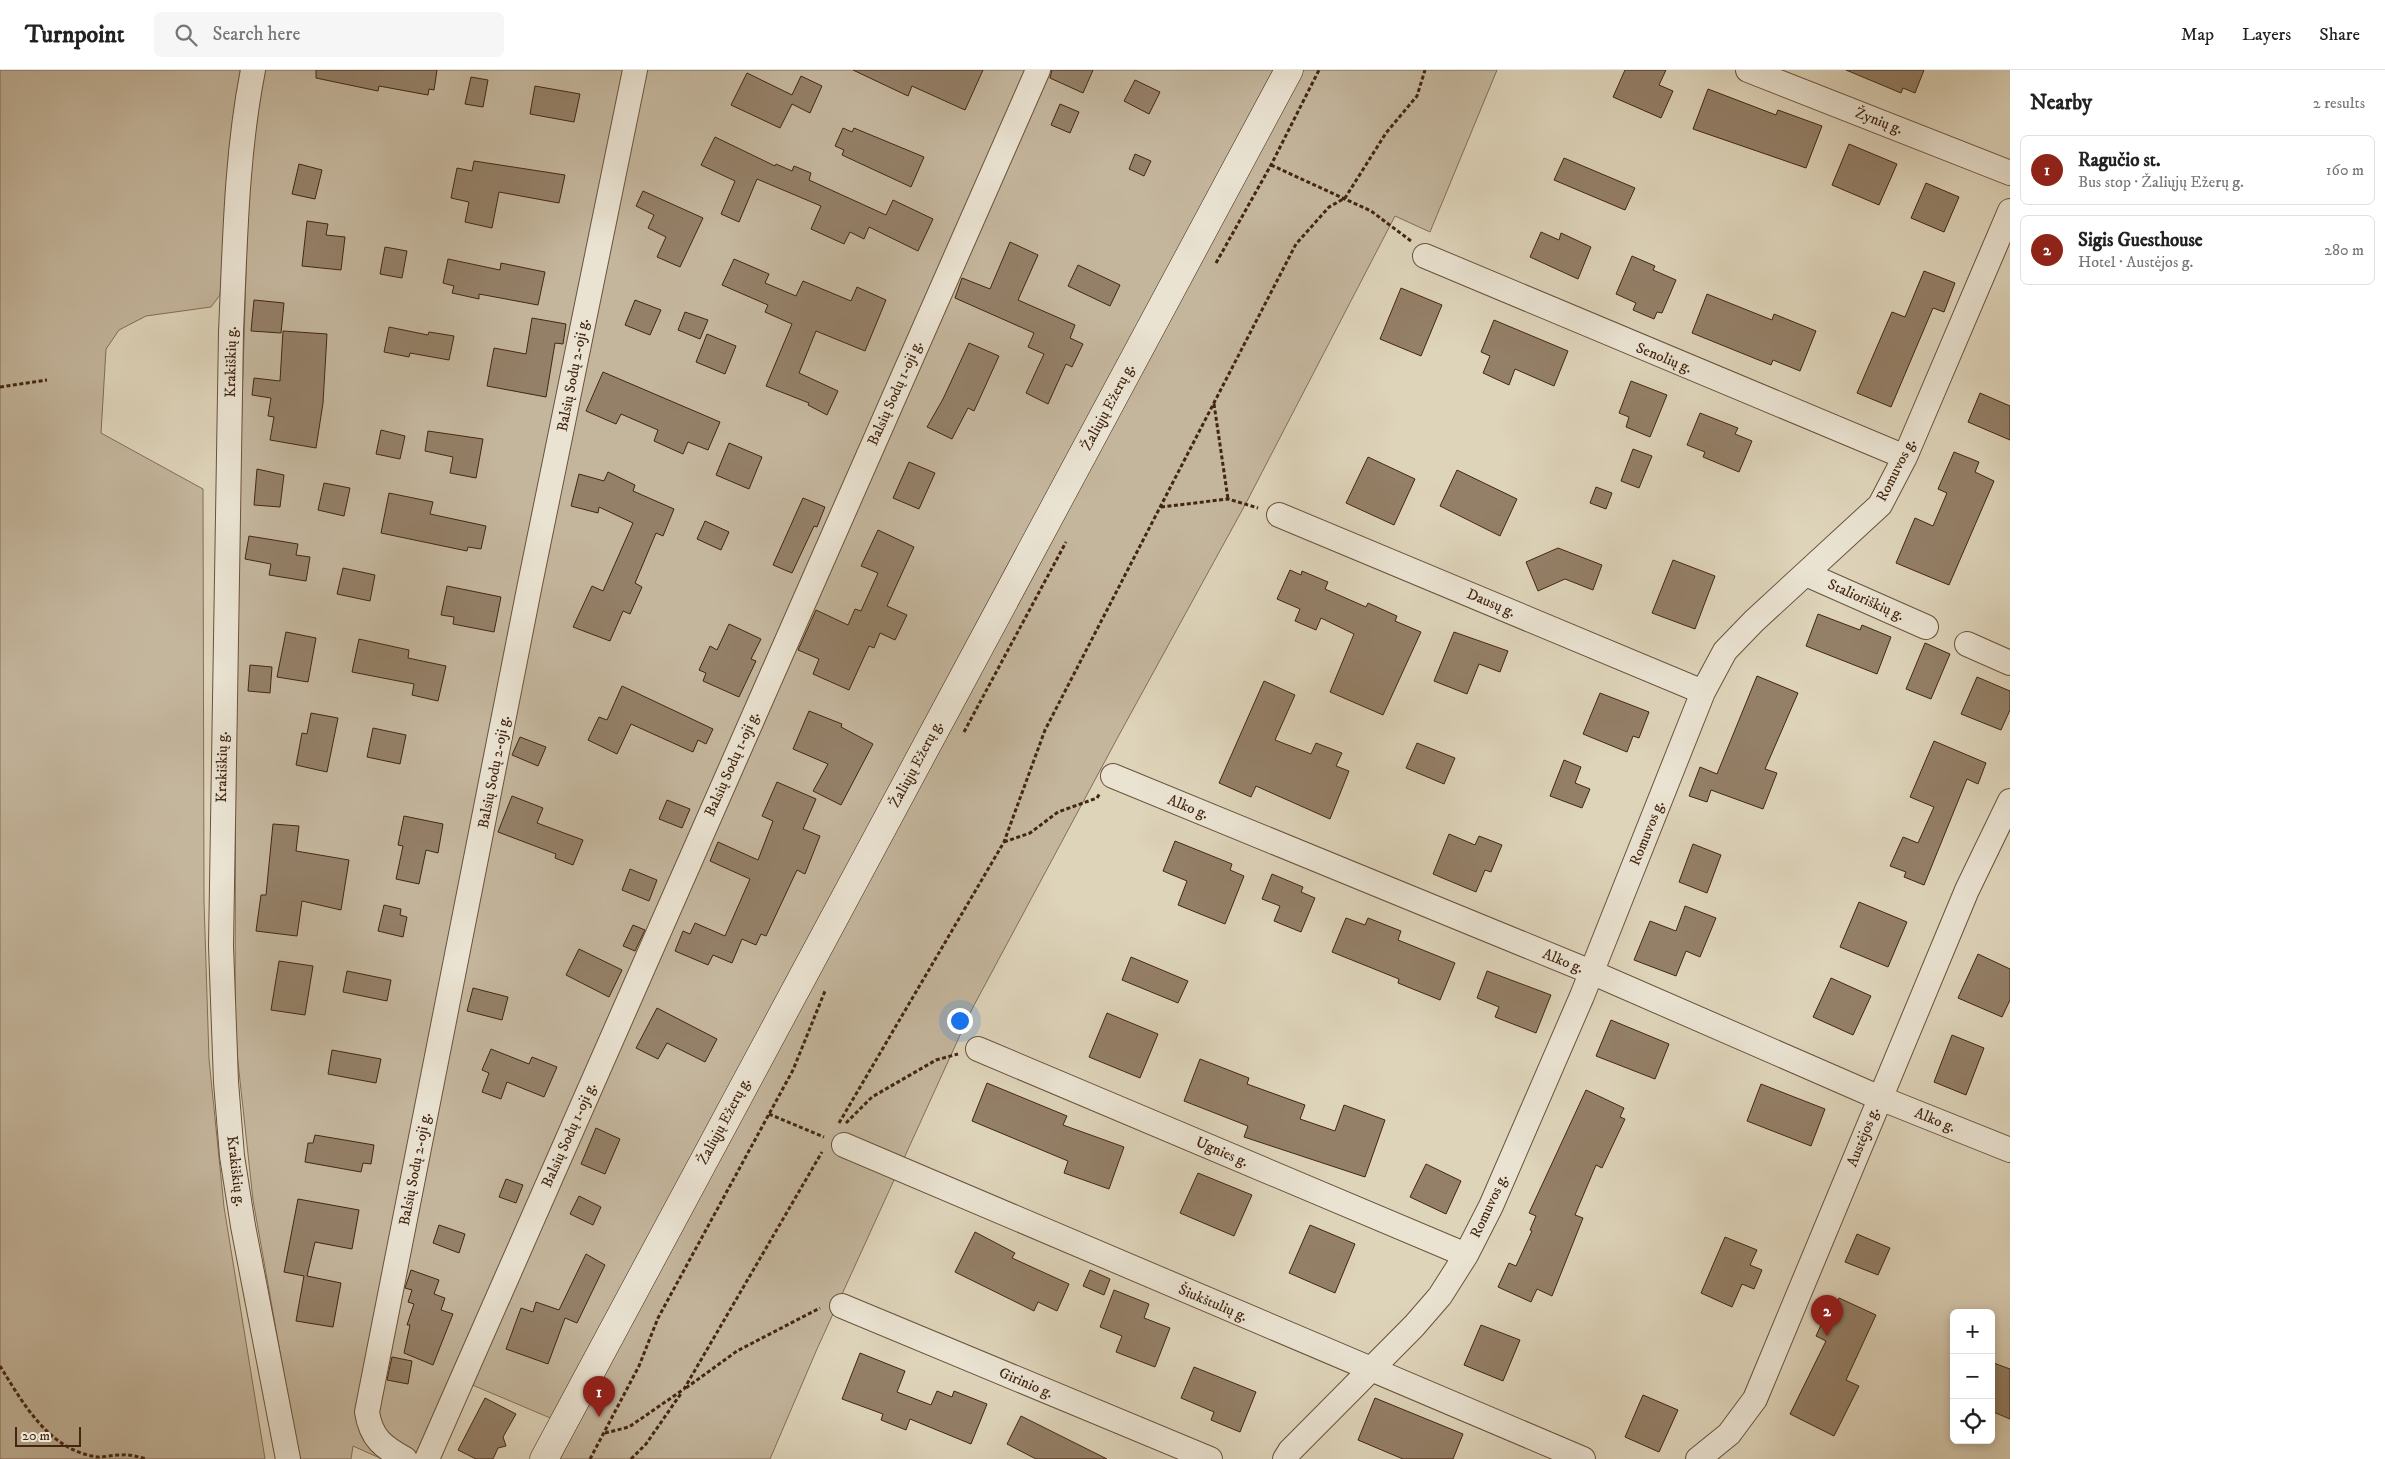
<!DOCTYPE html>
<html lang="en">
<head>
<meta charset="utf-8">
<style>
	:root { --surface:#fff; --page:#f6f6f6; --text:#222; --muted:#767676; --line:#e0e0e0; --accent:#8f2418 }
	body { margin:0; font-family:"IM FELL DW Pica",serif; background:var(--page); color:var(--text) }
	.controls { position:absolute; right:15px; bottom:15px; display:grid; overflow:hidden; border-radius:8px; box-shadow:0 2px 8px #0003 }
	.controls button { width:45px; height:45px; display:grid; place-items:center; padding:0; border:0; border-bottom:1px solid var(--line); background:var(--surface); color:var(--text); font:25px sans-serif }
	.scale { position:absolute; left:15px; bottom:12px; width:66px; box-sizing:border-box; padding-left:5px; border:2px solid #432610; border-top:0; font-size:14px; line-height:18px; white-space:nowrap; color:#432610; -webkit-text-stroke:4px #eae3d2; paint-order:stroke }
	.you { position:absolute; left:959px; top:950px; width:18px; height:18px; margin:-12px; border:4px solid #fff; border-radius:50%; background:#1a73e8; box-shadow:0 0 0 8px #1a73e833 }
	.badge { display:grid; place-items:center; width:32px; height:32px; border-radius:50%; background:var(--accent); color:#fff; font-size:16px; font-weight:700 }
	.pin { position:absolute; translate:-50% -41px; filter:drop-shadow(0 1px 2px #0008) }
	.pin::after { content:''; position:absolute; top:26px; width:18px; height:15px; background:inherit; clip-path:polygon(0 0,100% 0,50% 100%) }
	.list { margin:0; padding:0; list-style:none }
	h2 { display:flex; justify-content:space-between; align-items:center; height:65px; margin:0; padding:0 20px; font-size:21px }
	h2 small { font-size:16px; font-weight:400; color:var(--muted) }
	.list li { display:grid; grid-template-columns:32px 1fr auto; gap:15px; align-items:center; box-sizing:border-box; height:70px; margin:0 10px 10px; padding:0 10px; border:1px solid var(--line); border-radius:8px }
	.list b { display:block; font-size:19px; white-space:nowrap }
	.list p { margin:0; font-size:16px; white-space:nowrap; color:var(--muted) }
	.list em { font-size:16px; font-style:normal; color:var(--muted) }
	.icon { flex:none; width:28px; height:28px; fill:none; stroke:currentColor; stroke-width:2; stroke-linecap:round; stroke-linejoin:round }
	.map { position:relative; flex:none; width:2010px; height:1389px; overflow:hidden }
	header { display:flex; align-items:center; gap:30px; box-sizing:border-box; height:70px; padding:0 25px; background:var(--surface); border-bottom:1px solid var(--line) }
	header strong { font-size:24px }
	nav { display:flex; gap:28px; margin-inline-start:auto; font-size:18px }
	.search { width:350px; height:45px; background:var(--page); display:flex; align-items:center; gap:12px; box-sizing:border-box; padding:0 18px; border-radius:8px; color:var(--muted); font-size:19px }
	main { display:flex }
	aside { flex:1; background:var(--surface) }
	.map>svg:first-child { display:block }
	.green { fill:#c4b69d; stroke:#846e56 }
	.building { fill:#948068; stroke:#432610 }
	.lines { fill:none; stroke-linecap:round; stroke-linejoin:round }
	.street-casing { stroke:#6a523a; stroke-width:26 }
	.secondary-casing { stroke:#432610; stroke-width:29 }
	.path { stroke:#432610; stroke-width:3; stroke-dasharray:4 2.5; stroke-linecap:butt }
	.street { stroke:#eae3d2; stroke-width:24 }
	.secondary { stroke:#eae3d2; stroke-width:28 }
	.labels { text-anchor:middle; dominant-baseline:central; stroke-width:4; stroke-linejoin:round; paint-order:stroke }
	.street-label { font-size:15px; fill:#432610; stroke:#eae3d2 }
</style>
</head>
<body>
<header>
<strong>Turnpoint</strong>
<div class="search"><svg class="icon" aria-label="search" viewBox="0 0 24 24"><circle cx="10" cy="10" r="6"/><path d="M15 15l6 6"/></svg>Search here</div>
<nav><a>Map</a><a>Layers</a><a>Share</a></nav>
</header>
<main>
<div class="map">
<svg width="2010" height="1389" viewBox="0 0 2010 1389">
	<rect width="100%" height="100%" fill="#ded4ba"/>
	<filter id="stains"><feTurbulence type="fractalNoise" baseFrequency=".004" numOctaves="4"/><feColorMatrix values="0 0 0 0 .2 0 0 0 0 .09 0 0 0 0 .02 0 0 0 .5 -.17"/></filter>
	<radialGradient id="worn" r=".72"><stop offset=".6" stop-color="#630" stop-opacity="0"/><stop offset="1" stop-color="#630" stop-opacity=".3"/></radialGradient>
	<!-- green -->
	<path class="green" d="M0,0h244l-24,225 -9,12 -65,9 -27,14 -13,19 -5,84 102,56 1,412 5,158 15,148 41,252h-265z
		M262,0h1011l-718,1350 -85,-36 -38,75h-50l-29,-13 -2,13h-52l-46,-259 -18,-165 1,-429 13,-434z
		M1300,0h197l-67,162 -35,-16 -150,289 -126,230 -147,274 -155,340 -47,110h-210l85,-163 324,-600z"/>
	<!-- building -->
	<path class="building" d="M316,0h121l-3,20 -5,-1 -1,6 -49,-9 -1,5 -62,-13z
		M853,0h130l-18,40 -53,-24 -4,10z
		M1052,0h41l-10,23 -33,-15z
		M1625,0h41l-7,15 14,6 -12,27 -48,-21z
		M1846,0h78l-9,23 -12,-5 -2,5z
		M747,3l45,22 9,-19 21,10 -12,27 -18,-9 -12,24 -49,-23z
		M471,7l17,3 -5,27 -18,-3z
		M1135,10l25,12 -11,22 -25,-13z
		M535,16l45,8 -6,28 -44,-8z
		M1708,19l68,26 2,-5 44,16 -16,42 -113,-39z
		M1060,34l19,8 -9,21 -19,-8z
		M843,58l9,4 2,-4 70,29 -13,30 -69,-32 2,-5 -9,-4z
		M715,67l60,29 1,-2 16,7 2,-5 17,7 -2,7 77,35 7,-15 40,19 -15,32 -49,-24 -5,12 -14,-7 -6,12 -33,-15 10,-23 -64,-27 -18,43 -18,-8 14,-33 -34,-16z
		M1849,74l48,20 -18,41 -47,-20z
		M1135,84l16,7 -7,15 -15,-7z
		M1564,88l71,30 -10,22 -71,-30z
		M474,91l91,14 -6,28 -60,-11 -7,36 -27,-6 4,-20 -18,-4 6,-30 15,3z
		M299,94l23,6 -7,29 -23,-5z
		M1926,113l33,14 -15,35 -33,-14z
		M643,121l60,27 -23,49 -23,-10 9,-20 -18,-9 6,-13 -18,-9z
		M307,151l21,3 -2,11 19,2 -4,33 -39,-4z
		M1541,162l18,8 2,-7 30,14 -13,32 -48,-22z
		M1010,172l28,13 -20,45 57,25 -5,13 13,6 -11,23 -6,-3 -18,40 -22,-11 18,-39 -16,-7 6,-14 -79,-35 7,-20 28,11z
		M385,177l22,4 -5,27 -22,-4z
		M1632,186l23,10 -2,4 23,10 -14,33 -5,-1 -3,7 -21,-9 3,-7 -20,-9z
		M448,189l52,11 1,-7 44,9 -7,33 -59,-11v5l-27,-6 2,-7 -11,-3z
		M734,189l35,15 -4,9 31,13 7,-15 48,20 6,-14 29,13 -21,51 -49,-20 -17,42 39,18 -11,24 -19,-10 1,-2 -43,-17 26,-62 -27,-12 3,-7 -46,-20z
		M1078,195l42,20 -10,21 -42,-20z
		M1924,201l31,12 -11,29 -11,-4 -42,99 -34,-14 35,-81 13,5z
		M1401,218l41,17 -21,51 -41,-17z
		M1707,224l65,26 2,-6 42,17 -16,40 -27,-11 -2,5 -79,-32z
		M254,230l30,3 -3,30 -30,-2z
		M635,230l26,10 -11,25 -25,-10z
		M685,242l23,8 -8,19 -22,-9z
		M532,248l34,6 -3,20 -8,-1 -9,54 -59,-11 7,-38 32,6z
		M1494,250l74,31 -14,35 -39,-17 -6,16 -26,-12 7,-17 -9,-4z
		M389,257l39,8 1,-3 25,4 -5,24 -39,-7 -1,4 -25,-5z
		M283,261l44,3 -4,69 -7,45 -46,-8 4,-23 -6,-1 3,-18 -19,-3 2,-17 26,3z
		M707,264l29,12 -11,28 -29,-12z
		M969,273l30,13 -25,55 -6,-3 -16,31 -25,-12 16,-28z
		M603,302l117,50 -12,28 -20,-8 -5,12 -29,-13 4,-11 -37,-16 -5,10 -30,-13z
		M1631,311l36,14 -17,42 -24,-10 3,-10 -10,-4z
		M1980,323l30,13v34l-42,-18z
		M1700,343l38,15 -3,6 17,7 -13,31 -36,-15 2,-5 -18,-7z
		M381,360l24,6 -5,23 -24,-5z
		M428,361l55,8 -7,39 -26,-5 3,-16 -28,-6z
		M729,373l33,14 -13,32 -33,-14z
		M1633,379l19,7 -13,32 -18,-7z
		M1954,382l25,10 -4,10 19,9 -45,104 -53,-22 19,-45 18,8 14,-33 -9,-4z
		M1368,387l47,22 -21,46 -48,-22z
		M909,392l26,11 -16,36 -26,-11z
		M257,399l27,6 -4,32 -26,-2z
		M1457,400l60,29 -17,37 -60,-30z
		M608,402l27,13 -2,6 41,18 -11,27 -7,-3 -21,50 7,4 -12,27 -7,-3 -13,30 -37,-14 19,-41 11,5 30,-68 -34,-16 -1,6 -27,-7 8,-32 25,7z
		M324,413l26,5 -6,28 -26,-6z
		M1596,417l16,6 -6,16 -16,-6z
		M389,423l44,9 -3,12 56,12 -5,23 -13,-2 -1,4 -86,-18z
		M803,428l22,9 -8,20 -3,-1 -22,47 -19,-8z
		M705,451l24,11 -8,18 -24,-11z
		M878,460l36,17 -27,59 20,9 -12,25 -15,-7 -6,15 -5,-2 -20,44 -36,-16 6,-15 -21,-9 18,-40 32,15 7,-16 6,2 17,-38 -17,-7z
		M249,466l49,8 -2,11 14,2 -4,24 -37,-6 2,-11 -26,-5z
		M1558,478l44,17 -9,25 -28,-11 -27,12 -12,-29z
		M1673,490l42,16 -20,53 -43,-16z
		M343,498l32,7 -5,26 -33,-7z
		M1290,500l11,5 1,-4 26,11 -3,7 41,18 2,-4 29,13 -2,5 26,11 -38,83 -53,-23 24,-58 -33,-16 -5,12 -21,-9 5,-12 -23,-10z
		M447,516l54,11 -7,35 -41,-8 1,-7 -13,-2z
		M1818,544l42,16 2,-5 29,12 -14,37 -71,-28z
		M729,554l32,15 -10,20 5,2 -17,36 -36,-16 3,-8 -7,-3 11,-24 7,4z
		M286,562l30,6 -8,44 -31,-5z
		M1454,562l54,19 -8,21 -21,-8 -12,30 -33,-13z
		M359,569l50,11 -1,8 38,8 -8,35 -26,-6 2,-11 -62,-12z
		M1925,573l25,11 -19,45 -25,-10z
		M250,595l22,2 -2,26 -22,-2z
		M1757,606l41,17 -33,76 12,4 -14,36 -52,-19 -4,12 -18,-6 11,-29 17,7z
		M1977,607l33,14v19l-9,20 -40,-16z
		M1264,611l31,14 -20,45 36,14 5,-11 26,10 -6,13 13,5 -19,48 -74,-33 -5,11 -32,-14z
		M622,616l91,43 -7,15 -8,-4 -5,12 -62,-28 -14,30 -29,-14 11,-23 8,3z
		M1600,623l49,19 -10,26 -6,-2 -6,16 -44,-18z
		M809,641l33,13 -1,3 32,17 -32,61 -28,-14 15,-27 -35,-15z
		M311,643l27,5 -11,54 -31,-7 6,-32 5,1z
		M373,658l33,7 -6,29 -33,-7z
		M520,667l26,10 -8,19 -26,-11z
		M1934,671l52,22 -8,21 -11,-5 -43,106 -20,-8 2,-5 -16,-6 13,-29 15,6 16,-36 -24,-10z
		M1417,673l38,15 -11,26 -38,-16z
		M1564,690l17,7 -6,16 15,6 -8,19 -32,-12z
		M777,712l39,17 -13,30 17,7 -15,38 -8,-4 -31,66 -5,-2 -5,11 -14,-6 -10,24 -19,-8 -5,10 -33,-14 8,-20 7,3 5,-11 30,13 25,-57 -40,-18 8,-19 40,18 15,-39 -11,-5z
		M512,726l31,12 -6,15 46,17 -10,25 -18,-7 1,-4 -58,-22z
		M667,730l23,9 -8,19 -23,-9z
		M404,746l39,8 -5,29 -12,-3 -7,34 -23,-5 7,-33 -5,-1z
		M273,754l26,2 -3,25 53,9 -8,50 -39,-9 -5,35 -41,-5 5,-36h5z
		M1449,764l26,11 4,-9 23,9 -11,27 -6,-2 -9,22 -43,-18z
		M1175,771l57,23 -2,6 14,6 -19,48 -47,-19 9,-24 -24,-10z
		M1693,774l28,11 -14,38 -28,-11z
		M630,799l27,11 -8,21 -27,-11z
		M1272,804l31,13 -2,5 14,6 -14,34 -27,-11 6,-15 -18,-7z
		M1859,832l48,20 -19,45 -48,-20z
		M384,835l17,4 -1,6 7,2 -4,20 -25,-6z
		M1685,836l31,12 -16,39 -14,-6 -10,25 -42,-16 16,-39 26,10z
		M1346,848l19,7 3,-7 33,13 -3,9 57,23 -15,37 -42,-17 1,-4 -67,-27z
		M633,855l12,5 -10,21 -12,-5z
		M579,879l43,21 -13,27 -43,-22z
		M1978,884l32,15v31l-8,17 -44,-19z
		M1131,887l57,24 -10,22 -56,-23z
		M279,891l34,5 -8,49 -34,-5z
		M347,901l44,9 -4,21 -44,-9z
		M1487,901l64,24 -15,38 -41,-16 4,-10 -22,-9z
		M1831,908l40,18 -18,39 -40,-18z
		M473,918l35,9 -6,23 -35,-9z
		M657,938l60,31 -12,23 -38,-19 -9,16 -22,-11z
		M1107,943l51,21 -18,44 -51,-21z
		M1611,950l58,24 -14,35 -59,-23z
		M1952,965l32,13 -18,47 -32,-13z
		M491,979l38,15 3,-7 25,10 -13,30 -37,-15 -6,17 -19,-7 7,-19 -7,-3z
		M332,980l49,9 -5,24 -48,-9z
		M1200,989l49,19 -2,6 58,21 -5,14 35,12 9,-26 41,15 -20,57 -121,-40 4,-11 -64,-25z
		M987,1013l80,33 -4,9 61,22 -15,42 -45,-16 4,-12 -96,-40z
		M1761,1014l64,25 -14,37 -64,-25z
		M1586,1020l38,18 -4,9 5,2 -23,49 -6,-3 -21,50 8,3 -31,78 -15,-7 -6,13 -33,-15 11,-24 7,3 16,-35 -2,-1 6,-14 -7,-3z
		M596,1058l24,11 -15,35 -24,-10z
		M315,1065l59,10 -3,19 -8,-1 -2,9 -56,-10 3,-19h5z
		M1426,1094l35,17 -15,33 -36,-17z
		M1198,1103l54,22 -18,41 -54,-23z
		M506,1109l17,6 -7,18 -17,-6z
		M579,1126l22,11 -8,18 -23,-11z
		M298,1129l61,11 -7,39 -37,-7 -8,34 34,7 -8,44 -37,-6 8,-45 -20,-4z
		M439,1155l26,9 -6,19 -26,-10z
		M1310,1155l45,19 -20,49 -46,-20z
		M975,1162l40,21 -3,5 57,26 -12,27 -19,-9 -4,9 -79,-39z
		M1857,1164l33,14 -12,27 -33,-13z
		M1725,1167l32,13 -7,15 12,5 -8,19 -12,-5 -10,23 -31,-14z
		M586,1184l19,11 -28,58 -12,-5 -17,46 -42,-15 15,-41 12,4 3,-10 23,8z
		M411,1200l28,10 -5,14 11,4 -4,12 12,4 -20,51 -29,-12 6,-28h-3l7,-21 -6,-2 4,-12 -7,-2z
		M1090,1200l20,9 -6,16 -21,-9z
		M1114,1220l35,14 -5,14 26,10 -15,39 -39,-15 6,-16 -22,-9z
		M1839,1228l37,17 -30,65 13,6 -25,50 -44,-22 36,-73 -10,-5 12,-26 4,2z
		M1481,1255l39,15 -17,41 -39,-16z
		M860,1283l45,18 -8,21 34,13 6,-14 15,6 2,-6 33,13 -16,40 -61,-25 -4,11 -25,-10 2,-6 -41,-15z
		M392,1287l20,4 -4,23 -21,-4z
		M1991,1292l19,7v50l-19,-8z
		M1194,1297l62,25 -16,40 -29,-12 3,-8 -33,-14z
		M1643,1325l35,15 -19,42 -34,-15z
		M485,1328l31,16 -13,23 3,9 -8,2 -5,11h-17l-18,-9z
		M1375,1328l88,36 -10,25h-50l-45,-19z
		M1021,1346l86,43h-71l-29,-15z"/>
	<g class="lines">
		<!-- street casing -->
		<g class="street-casing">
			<path id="street" d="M253,0c-17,86 -18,175 -22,262l-10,614 5,136 6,74 11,70 45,233
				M1748,0l262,103
				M1425,186l480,201
				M1279,445l424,177
				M1806,504l120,53
				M1967,574l43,19
				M1113,706l478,196 289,126 130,52
				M978,979l488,206
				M844,1075l739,314
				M842,1236l368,153
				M405,1389c-22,-12 -34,-21 -38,-47l163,-828 105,-514
				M427,1389l611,-1389
				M1285,1389l5,-8 124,-125 26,-30 26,-41 25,-49 91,-210 121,-304 22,-41 29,-30 126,-116 25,-48 105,-246
				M1698,1389l31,-25 26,-35 212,-509 43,-89"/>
		</g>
		<!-- secondary casing -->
		<g class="secondary-casing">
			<path id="secondary" d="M544,1389l745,-1389"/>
		</g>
		<!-- path -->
		<path class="path" d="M1271,95l100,46 40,30
			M1216,193l55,-98 48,-95
			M0,317l47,-7
			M1214,334l14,95
			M1161,437l67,-8 30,9
			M964,662l102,-190
			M1004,772l26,-9 28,-21 39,-14 3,-5
			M769,1044l55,23
			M839,1053l165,-281 41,-112 251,-486 33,-37 16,-9 41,-65 31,-37 8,-26
			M846,1053l26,-26 64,-37 22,-6
			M0,1296c23,37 49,85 98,91 7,0 15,-2 23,-2 9,-1 17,2 26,4
			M686,1318l51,-37 83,-43
			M605,1363l24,-6 55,-38 138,-237
			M590,1389l49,-93 19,-48 135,-248 32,-79
			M631,1389l15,-15 36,-52"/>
		<!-- street -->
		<use href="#street" class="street"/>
		<!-- secondary -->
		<use href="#secondary" class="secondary"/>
	</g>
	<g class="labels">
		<!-- street labels -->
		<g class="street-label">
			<text transform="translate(1879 51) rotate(21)">Žynių g.</text>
			<text transform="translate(1664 288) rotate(22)">Senolių g.</text>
			<text transform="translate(231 292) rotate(-89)">Krakiškių g.</text>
			<text transform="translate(573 305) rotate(-79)">Balsių Sodų 2-oji g.</text>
			<text transform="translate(895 323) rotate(-66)">Balsių Sodų 1-oji g.</text>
			<text transform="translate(1108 337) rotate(-62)">Žaliųjų Ežerų g.</text>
			<text transform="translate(1896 400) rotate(-63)">Romuvos g.</text>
			<text transform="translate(1866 530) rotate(24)">Stalioriškių g.</text>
			<text transform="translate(1491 533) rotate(23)">Dausų g.</text>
			<text transform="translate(732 694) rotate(-66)">Balsių Sodų 1-oji g.</text>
			<text transform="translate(916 694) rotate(-62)">Žaliųjų Ežerų g.</text>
			<text transform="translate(222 697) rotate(-89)">Krakiškių g.</text>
			<text transform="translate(494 702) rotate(-79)">Balsių Sodų 2-oji g.</text>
			<text transform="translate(1188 737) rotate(22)">Alko g.</text>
			<text transform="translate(1647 763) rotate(-68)">Romuvos g.</text>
			<text transform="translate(1563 891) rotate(22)">Alko g.</text>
			<text transform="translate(1935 1050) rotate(22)">Alko g.</text>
			<text transform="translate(724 1051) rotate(-62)">Žaliųjų Ežerų g.</text>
			<text transform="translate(569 1065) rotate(-66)">Balsių Sodų 1-oji g.</text>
			<text transform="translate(1863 1067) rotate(-68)">Austėjos g.</text>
			<text transform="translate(1222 1082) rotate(23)">Ugnies g.</text>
			<text transform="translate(415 1099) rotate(-79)">Balsių Sodų 2-oji g.</text>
			<text transform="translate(236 1101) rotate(83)">Krakiškių g.</text>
			<text transform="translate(1489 1136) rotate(-65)">Romuvos g.</text>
			<text transform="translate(1213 1233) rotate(23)">Šiukštulių g.</text>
			<text transform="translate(1026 1313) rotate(23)">Girinio g.</text>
		</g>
	</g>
	<rect width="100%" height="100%" filter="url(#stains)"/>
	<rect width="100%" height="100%" fill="url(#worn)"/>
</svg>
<div class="controls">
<button>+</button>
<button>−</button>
<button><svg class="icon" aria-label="locate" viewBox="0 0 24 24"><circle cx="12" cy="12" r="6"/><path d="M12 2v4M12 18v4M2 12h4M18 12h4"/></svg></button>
</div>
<div class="scale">20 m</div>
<div class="you"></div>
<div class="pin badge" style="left:599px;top:1347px">1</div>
<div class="pin badge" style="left:1827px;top:1266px">2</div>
</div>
<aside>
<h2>Nearby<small>2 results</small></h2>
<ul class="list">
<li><span class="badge">1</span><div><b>Ragučio st.</b><p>Bus stop · Žaliųjų Ežerų g.</p></div><em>160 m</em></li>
<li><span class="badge">2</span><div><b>Sigis Guesthouse</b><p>Hotel · Austėjos g.</p></div><em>280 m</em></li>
</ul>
</aside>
</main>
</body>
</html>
